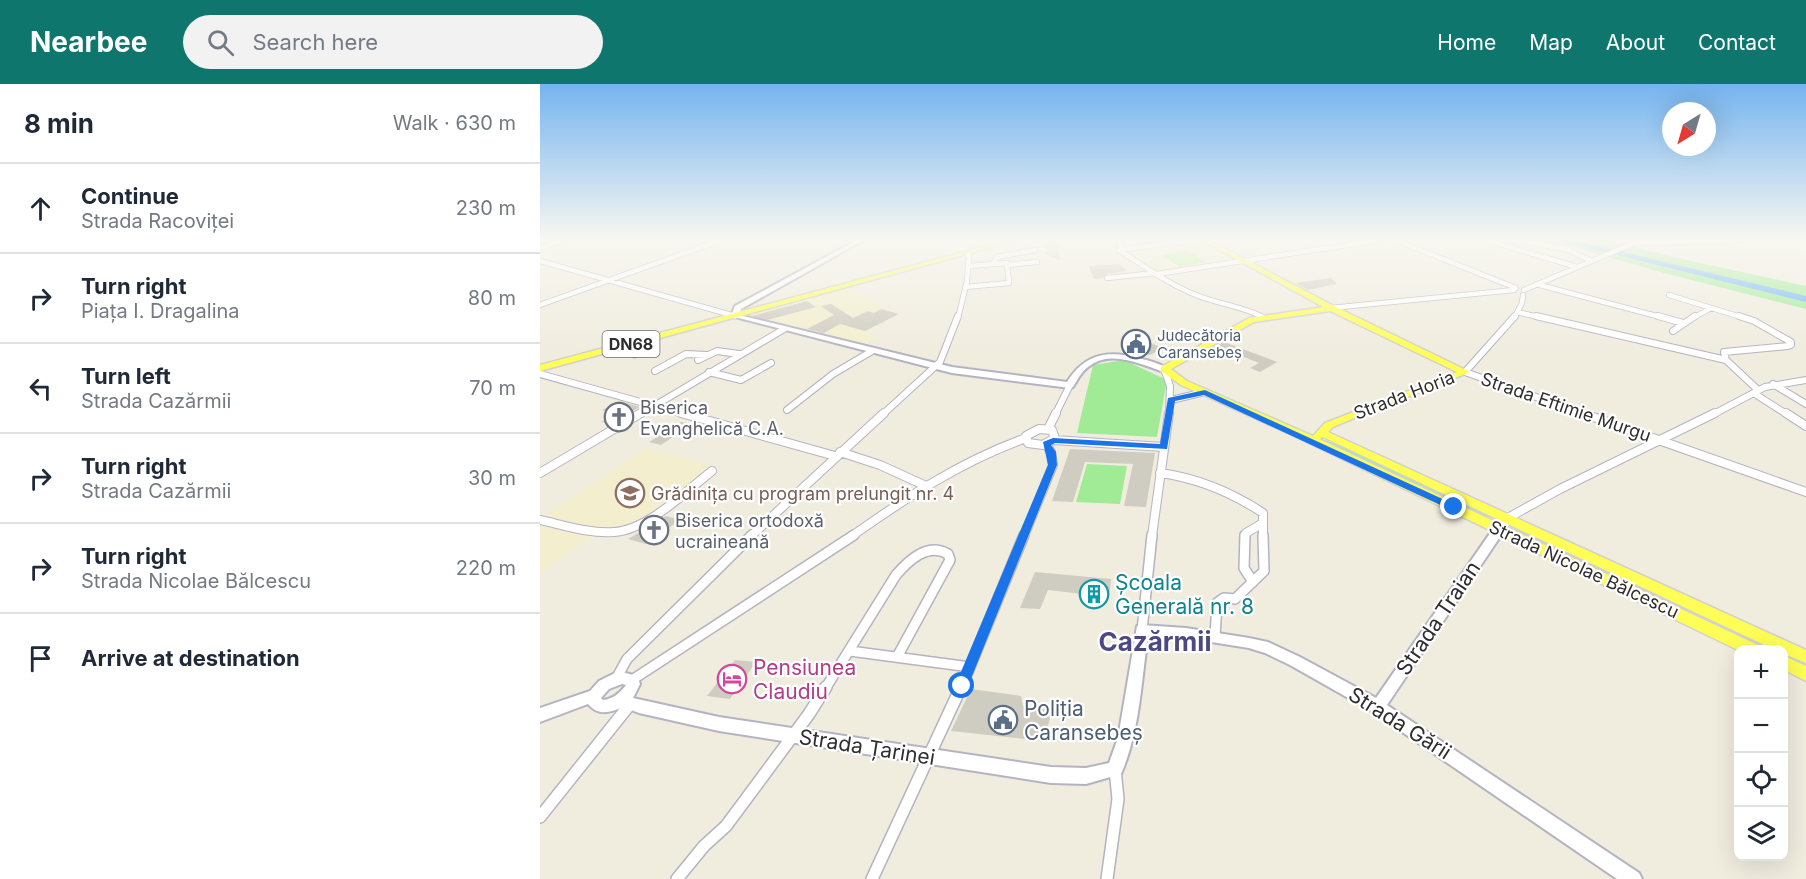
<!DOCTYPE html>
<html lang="en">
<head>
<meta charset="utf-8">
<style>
	:root { --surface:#fff; --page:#f2f2f3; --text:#1f2937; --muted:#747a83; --line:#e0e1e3; --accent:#0f766e }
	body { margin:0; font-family:Inter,sans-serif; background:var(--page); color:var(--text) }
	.controls { position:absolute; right:18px; bottom:18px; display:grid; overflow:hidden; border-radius:12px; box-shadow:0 6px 24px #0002 }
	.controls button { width:54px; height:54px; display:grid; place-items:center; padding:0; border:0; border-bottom:2px solid var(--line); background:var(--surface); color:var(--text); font:30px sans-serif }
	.compass { position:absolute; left:1122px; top:18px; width:54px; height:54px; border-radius:50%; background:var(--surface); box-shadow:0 6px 24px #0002; rotate:217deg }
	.stop { position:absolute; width:18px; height:18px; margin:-14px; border:4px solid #1a73e8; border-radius:50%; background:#fff }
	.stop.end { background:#1a73e8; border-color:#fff; box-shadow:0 2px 6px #0008 }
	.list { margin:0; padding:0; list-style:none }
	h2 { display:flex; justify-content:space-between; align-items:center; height:78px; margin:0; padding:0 24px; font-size:26px }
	h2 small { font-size:20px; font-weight:400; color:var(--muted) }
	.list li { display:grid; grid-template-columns:39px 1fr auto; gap:18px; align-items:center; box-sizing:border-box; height:90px; padding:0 24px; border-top:2px solid var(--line) }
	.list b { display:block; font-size:22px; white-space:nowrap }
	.list p { margin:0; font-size:20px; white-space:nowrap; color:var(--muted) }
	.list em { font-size:20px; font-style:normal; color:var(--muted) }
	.icon { flex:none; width:33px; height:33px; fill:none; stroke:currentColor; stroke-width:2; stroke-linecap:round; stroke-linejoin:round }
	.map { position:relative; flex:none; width:1266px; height:795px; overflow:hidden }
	header { display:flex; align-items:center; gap:36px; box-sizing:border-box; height:84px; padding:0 30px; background:var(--accent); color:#fff }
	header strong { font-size:28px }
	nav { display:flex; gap:33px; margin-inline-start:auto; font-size:21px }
	.search { width:420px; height:54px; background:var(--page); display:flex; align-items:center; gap:15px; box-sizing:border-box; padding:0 21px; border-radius:33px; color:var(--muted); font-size:22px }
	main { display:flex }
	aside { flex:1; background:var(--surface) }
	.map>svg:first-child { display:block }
	.education { fill:#f3efce }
	.green { fill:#a1eb97 }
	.pitch { fill:#b4f392 }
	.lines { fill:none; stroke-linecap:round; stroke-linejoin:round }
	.river { fill:#6ab3fb; fill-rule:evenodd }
	.building { fill:#cfccc1 }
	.street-far4-casing { stroke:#b4b3c2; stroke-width:6 }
	.street-far3-casing { stroke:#b4b3c2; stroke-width:8 }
	.street-far2-casing { stroke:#b4b3c2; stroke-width:10 }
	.street-far1-casing { stroke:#b4b3c2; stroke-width:12 }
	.street-casing { stroke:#b4b3c2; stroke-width:14 }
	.secondary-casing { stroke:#b4b3c2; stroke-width:4 }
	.primary-casing { stroke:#d1d1d1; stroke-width:3 }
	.street-far4 { stroke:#fff; stroke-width:4.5 }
	.street-far3 { stroke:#fff; stroke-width:6 }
	.street-far2 { stroke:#fff; stroke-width:8 }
	.street-far1 { stroke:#fff; stroke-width:9 }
	.street { stroke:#fff; stroke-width:11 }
	.secondary { fill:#fff; fill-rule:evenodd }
	.primary { fill:#fefe56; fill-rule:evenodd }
	.route { fill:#1a73e8 }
	.labels { text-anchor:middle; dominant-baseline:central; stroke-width:4.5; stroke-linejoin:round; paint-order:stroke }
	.far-service-label { font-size:15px; fill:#4e5e75; stroke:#fff; text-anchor:start }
	.shield { fill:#fff; stroke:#6d6d6d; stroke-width:1.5 }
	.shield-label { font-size:16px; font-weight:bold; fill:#2e2e2e }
	.street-label { font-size:18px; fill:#2e2e2e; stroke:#fff }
	.worship-label { font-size:18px; fill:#5b616d; stroke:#fff; text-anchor:start }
	.education-label { font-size:18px; fill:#785e54; stroke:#fff; text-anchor:start }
	.near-culture-label { font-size:21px; fill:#0d838f; stroke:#fff; text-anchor:start }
	.near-street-label { font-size:21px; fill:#2e2e2e; stroke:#fff }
	.near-hotel-label { font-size:21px; fill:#b23c85; stroke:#fff; text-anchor:start }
	.near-service-label { font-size:21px; fill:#4e5e75; stroke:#fff; text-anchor:start }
	.near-quarter-label { font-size:26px; font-weight:bold; fill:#4b4884; stroke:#fff }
</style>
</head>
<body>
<header>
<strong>Nearbee</strong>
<div class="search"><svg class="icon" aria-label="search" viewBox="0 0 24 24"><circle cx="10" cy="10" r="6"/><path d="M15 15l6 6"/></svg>Search here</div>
<nav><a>Home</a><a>Map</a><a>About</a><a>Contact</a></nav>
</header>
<main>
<aside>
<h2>8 min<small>Walk · 630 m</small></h2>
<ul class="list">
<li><svg class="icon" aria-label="ahead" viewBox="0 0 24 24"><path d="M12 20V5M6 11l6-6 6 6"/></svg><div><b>Continue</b><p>Strada Racoviței</p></div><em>230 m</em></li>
<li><svg class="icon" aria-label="right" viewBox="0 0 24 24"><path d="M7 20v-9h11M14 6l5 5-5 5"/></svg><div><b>Turn right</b><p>Piața I. Dragalina</p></div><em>80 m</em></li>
<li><svg class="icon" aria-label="left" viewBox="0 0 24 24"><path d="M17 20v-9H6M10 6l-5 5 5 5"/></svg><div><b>Turn left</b><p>Strada Cazărmii</p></div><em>70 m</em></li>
<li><svg class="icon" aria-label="right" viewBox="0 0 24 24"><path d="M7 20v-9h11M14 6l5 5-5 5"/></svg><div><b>Turn right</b><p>Strada Cazărmii</p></div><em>30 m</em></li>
<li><svg class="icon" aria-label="right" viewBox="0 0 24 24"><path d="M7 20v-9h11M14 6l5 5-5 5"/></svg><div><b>Turn right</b><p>Strada Nicolae Bălcescu</p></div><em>220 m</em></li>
<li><svg class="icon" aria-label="arrive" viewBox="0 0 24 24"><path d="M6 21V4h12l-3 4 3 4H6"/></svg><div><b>Arrive at destination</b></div></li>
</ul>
</aside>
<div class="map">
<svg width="1266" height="795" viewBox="0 0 1266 795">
	<rect width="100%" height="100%" fill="#f0eddf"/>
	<!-- education -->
	<path class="education" d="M653,156h11l37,19 -84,15 -38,-24z
		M311,203l29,19 23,7 -36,19 11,4 -17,10 -117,-30z
		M106,364l72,20 -66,48 -19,11 -32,3 -61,43v-55z"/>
	<!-- green -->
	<path class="green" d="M1008,156h60l65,17 133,29v23l-142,-36z
		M584,276l43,20 -10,57 -80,-4 16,-68z
		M785,356l52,22 112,54 -1,2 -163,-76z
		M547,380l40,2 -7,38 -44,-2z
		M982,446l254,119h-11l-248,-118z"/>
	<!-- pitch -->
	<path class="pitch" d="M646,166l20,12 -26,5 -19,-12z"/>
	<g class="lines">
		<!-- river -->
		<path class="river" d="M1017,156h16l233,56v6z"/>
	</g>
	<!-- building -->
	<path class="building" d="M502,158l21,2 -9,7 5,-1 1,10 -19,-8h7z
		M579,180l8,7 -20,3 -4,4 -9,1 -5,-13z
		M791,194l6,6 -29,6 -13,-7z
		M267,217l9,6 -49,13 -15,-4z
		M291,220l22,14 15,-7 6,2 7,-4 18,5 -34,17 -25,-7 -16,9 -17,-4 27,-14 -13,-9z
		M598,254l25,10 -13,7 -25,-11z
		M684,258l53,20 -17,10 -10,-4 9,-5 -32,-13 -9,5 -10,-4z
		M103,261l9,9 -18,5 -10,-9z
		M79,317l21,6 -30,17 -9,-2 15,-8 -14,-4z
		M141,338l11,2 -31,21 -12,-3z
		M530,365l85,4 -9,54 -22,-1 9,-42 -48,-2 -12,40 -21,-1z
		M126,432l14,4 -34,24 -18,-5z
		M495,488l76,7 -2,18 -61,-7 -8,19 -20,-1z
		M195,576l21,2 -26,37 -23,-3z
		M431,605l50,7 2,10 30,3 -10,32 -92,-10z"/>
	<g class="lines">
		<!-- street-far4 casing -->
		<g class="street-far4-casing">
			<path id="street-far4" d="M578,156l4,7 -3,3c25,16 49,34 77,45 22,9 46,11 67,22
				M855,156l121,48
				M946,156l91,27
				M973,156l53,9 26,12
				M0,164l24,-8
				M579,166l74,-10
				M0,177l195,55
				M453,180l4,-7 38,-7
				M467,181l30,-3
				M617,190l224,-34
				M567,194l48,-5
				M996,200l128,34
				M425,203l44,-4 -2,-20 -38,3
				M984,206l110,-47 108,-3
				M1129,211l75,23
				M0,221l181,-65
				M791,224l183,-18
				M977,228l26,6
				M418,234l9,-37 2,-28
				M974,234l8,-15 1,-8
				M1153,234l18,-10"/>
		</g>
		<!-- street-far3 casing -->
		<g class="street-far3-casing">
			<path id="street-far3" d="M975,232l-50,56 122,43
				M996,232l190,44
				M1118,232l25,7
				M1199,232l15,5 37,21v3l-3,1 -64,6 2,8 32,30
				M1133,247l22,-15
				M158,276l19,-9 22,3
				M624,285l6,17 -1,29
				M115,287l31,-17 21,1
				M169,288l32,8 30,-17
				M0,290l147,41
				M1233,300l33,20
				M1215,310l33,21
				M631,316l34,-8
				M247,326l46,-36 39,-23
				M99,331l145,-86
				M342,331l58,-53 18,-46
				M515,331l15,-30
				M1172,331l53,-28 41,-7"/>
		</g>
		<!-- street-far2 casing -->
		<g class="street-far2-casing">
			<path id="street-far2" d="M141,329l154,43
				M1042,329l224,79
				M1246,329l20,13
				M499,345l13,1 3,8 -12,7 -15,-2 -2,-7z
				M508,345l8,-16
				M513,356l111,7
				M300,368l40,13 46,21
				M0,389l101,-60
				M620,389c38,5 71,19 103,40v23
				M966,435l54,-30 155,-76
				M0,436c23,5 50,14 74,12 34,-2 72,-41 98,-61
				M211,452l133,-123
				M312,452c55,-39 110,-75 174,-98
				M484,452l29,-71 -2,-13 -5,-8
				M612,452l17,-123
				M705,452l1,-3 17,-10"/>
		</g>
		<!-- street-far1 casing -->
		<g class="street-far1-casing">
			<path id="street-far1" d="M705,451l-1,33 9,14
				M602,546l10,-95
				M675,553l2,-34 7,-5 11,1 29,-28 -1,-36
				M310,567l120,16
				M76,595l11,-20 125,-124
				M92,596l222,-145
				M285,605l71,-114c13,-15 32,-33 52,-21l2,6 -53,97
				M421,605l63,-154"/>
		</g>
		<!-- street casing -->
		<g class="street-casing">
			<path id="street" d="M0,733l91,-114
				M137,795l27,-33 22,-20 83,-112 17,-27
				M332,795l89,-192
				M567,795l11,-80 -3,-30"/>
		</g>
		<!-- secondary casing -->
		<g class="secondary-casing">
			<path id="secondary" d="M317,156h7l-123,69 -2,6 213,52 115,15c19,-30 43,-32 75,-23 9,2 19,5 26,10l-4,3c-22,-7 -51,-22 -73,-7 -9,5 -13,14 -18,22l-3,1 -118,-15 -221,-57 4,-10z
				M966,431l6,4 -125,186 252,168 3,6h-25l-244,-167 -83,-47 -25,-12 -16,-5 -63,-10 -38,-2c-7,46 -8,95 -27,138l-35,10 -35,-1 -332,-52 -80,-18 -16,-6c-13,6 -25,9 -35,-3l-48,18v-14l50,-17 9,-10 14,-7 9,-2 15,4 3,8 -7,14 86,19 332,50 35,1 23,-5 9,-25 19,-112 5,-1 44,3 63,10 19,4 32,15 76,41 126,-182zM82,600l4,1c-6,8 -13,14 -23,15l-2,-2 8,-9z"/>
		</g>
		<!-- primary casing -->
		<g class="primary-casing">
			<path id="primary" d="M468,156h10l-478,131v-6z
				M661,156h8l125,66 136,66 -116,46 -21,9 -5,5 478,218v13l-22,-9v-4h-9l-452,-213 -4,2 441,207 2,4h-24l-441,-213 -116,-52 -20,-14v-4l88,-49 74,-11zM790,227l127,61 -132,51 -12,13 -126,-55 -16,-12 83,-47z
				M1244,572l22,10v15l-22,-11z"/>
		</g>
		<!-- street-far4 -->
		<use href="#street-far4" class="street-far4"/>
		<!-- street-far3 -->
		<use href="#street-far3" class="street-far3"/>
		<!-- street-far2 -->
		<use href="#street-far2" class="street-far2"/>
		<!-- street-far1 -->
		<use href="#street-far1" class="street-far1"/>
		<!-- street -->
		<use href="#street" class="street"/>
		<!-- secondary -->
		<use href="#secondary" class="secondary"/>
		<!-- primary -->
		<use href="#primary" class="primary"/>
	</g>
	<!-- sky -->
	<linearGradient id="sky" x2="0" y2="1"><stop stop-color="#75b4f0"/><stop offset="0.58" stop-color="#f8f7f1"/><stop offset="1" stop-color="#f8f7f1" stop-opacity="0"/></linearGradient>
	<rect width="1266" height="267" fill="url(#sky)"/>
	<!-- route -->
	<path class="route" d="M665,306l255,117 -2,3h-7l-247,-115 -29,6 -8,48 -112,-6 -4,2 5,7 1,13 -89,221 -2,4h-9l-2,-4 93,-221 -5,-23 10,-4 107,6 8,-46z"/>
	<!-- icons -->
	<defs>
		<g id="civic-ring" transform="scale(1.5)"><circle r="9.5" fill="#fff" stroke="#5c6f8a" stroke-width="1.5"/><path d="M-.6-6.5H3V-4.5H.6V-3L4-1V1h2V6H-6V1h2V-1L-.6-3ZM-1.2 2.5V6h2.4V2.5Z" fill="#5c6f8a"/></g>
		<g id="church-ring" transform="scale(1.5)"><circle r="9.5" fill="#fff" stroke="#6b7280" stroke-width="1.5"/><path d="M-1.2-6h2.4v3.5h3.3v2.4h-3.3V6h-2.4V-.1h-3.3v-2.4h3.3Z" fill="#6b7280"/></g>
		<g id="school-ring" transform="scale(1.5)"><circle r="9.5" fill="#fff" stroke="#8d6e63" stroke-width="1.5"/><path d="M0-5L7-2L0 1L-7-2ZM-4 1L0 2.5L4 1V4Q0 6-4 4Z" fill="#8d6e63"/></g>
		<g id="building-ring" transform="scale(1.5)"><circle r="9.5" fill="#fff" stroke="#0f9aa8" stroke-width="1.5"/><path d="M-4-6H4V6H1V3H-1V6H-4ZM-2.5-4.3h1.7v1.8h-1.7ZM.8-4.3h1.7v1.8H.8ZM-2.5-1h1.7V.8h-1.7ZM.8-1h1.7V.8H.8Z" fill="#0f9aa8"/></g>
		<g id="hotel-ring" transform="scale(1.5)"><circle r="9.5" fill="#fff" stroke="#d1479c" stroke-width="1.5"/><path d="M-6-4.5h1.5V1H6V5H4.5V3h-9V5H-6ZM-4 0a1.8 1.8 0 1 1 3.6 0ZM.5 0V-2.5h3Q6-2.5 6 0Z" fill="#d1479c"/></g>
	</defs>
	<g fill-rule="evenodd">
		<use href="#civic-ring" x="596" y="260"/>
		<use href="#church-ring" x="79" y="333"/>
		<use href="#school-ring" x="90" y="409"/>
		<use href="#church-ring" x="114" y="446"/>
		<use href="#building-ring" x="554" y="510"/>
		<use href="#hotel-ring" x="192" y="595"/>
		<use href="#civic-ring" x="463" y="636"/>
	</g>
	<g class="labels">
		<!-- far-service labels -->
		<g class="far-service-label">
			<text x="617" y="251">Judecătoria<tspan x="617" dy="17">Caransebeș</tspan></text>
		</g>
		<!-- shield labels -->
		<rect class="shield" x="62.5" y="247" width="57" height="26" rx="4.5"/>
		<g class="shield-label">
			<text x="91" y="260">DN68</text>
		</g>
		<!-- street labels -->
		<g class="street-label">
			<text transform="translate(864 311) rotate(-21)">Strada Horia</text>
			<text transform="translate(1026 323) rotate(19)">Strada Eftimie Murgu</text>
			<text transform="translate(1044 485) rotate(25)">Strada Nicolae Bălcescu</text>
		</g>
		<!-- worship labels -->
		<g class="worship-label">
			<text x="100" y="323">Biserica<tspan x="100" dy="21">Evanghelică C.A.</tspan></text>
			<text x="135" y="436">Biserica ortodoxă<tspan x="135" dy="21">ucraineană</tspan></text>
		</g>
		<!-- education labels -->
		<g class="education-label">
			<text x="111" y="409">Grădinița cu program prelungit nr. 4</text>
		</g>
		<!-- near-culture labels -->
		<g class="near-culture-label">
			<text x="575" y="498">Școala<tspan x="575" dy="24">Generală nr. 8</tspan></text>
		</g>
		<!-- near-street labels -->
		<g class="near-street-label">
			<text transform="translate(898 534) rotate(-56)">Strada Traian</text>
			<text transform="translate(860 639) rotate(32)">Strada Gării</text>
			<text transform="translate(327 663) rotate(9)">Strada Țarinei</text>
		</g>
		<!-- near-hotel labels -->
		<g class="near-hotel-label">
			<text x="213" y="583">Pensiunea<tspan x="213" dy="24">Claudiu</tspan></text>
		</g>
		<!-- near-service labels -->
		<g class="near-service-label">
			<text x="484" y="624">Poliția<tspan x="484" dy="24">Caransebeș</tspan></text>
		</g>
		<!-- near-quarter labels -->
		<g class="near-quarter-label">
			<text x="615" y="557">Cazărmii</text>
		</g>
	</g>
</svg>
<div class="controls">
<button>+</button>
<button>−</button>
<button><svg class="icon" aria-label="locate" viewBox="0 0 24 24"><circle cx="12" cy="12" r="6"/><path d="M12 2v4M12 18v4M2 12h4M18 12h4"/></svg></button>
<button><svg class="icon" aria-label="layers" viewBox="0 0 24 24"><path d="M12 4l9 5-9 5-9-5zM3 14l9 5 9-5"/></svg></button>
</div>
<svg class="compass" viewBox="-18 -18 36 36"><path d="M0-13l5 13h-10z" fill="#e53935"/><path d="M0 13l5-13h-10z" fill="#747a83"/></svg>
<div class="stop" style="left:422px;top:602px"></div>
<div class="stop end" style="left:914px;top:423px"></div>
</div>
</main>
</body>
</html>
